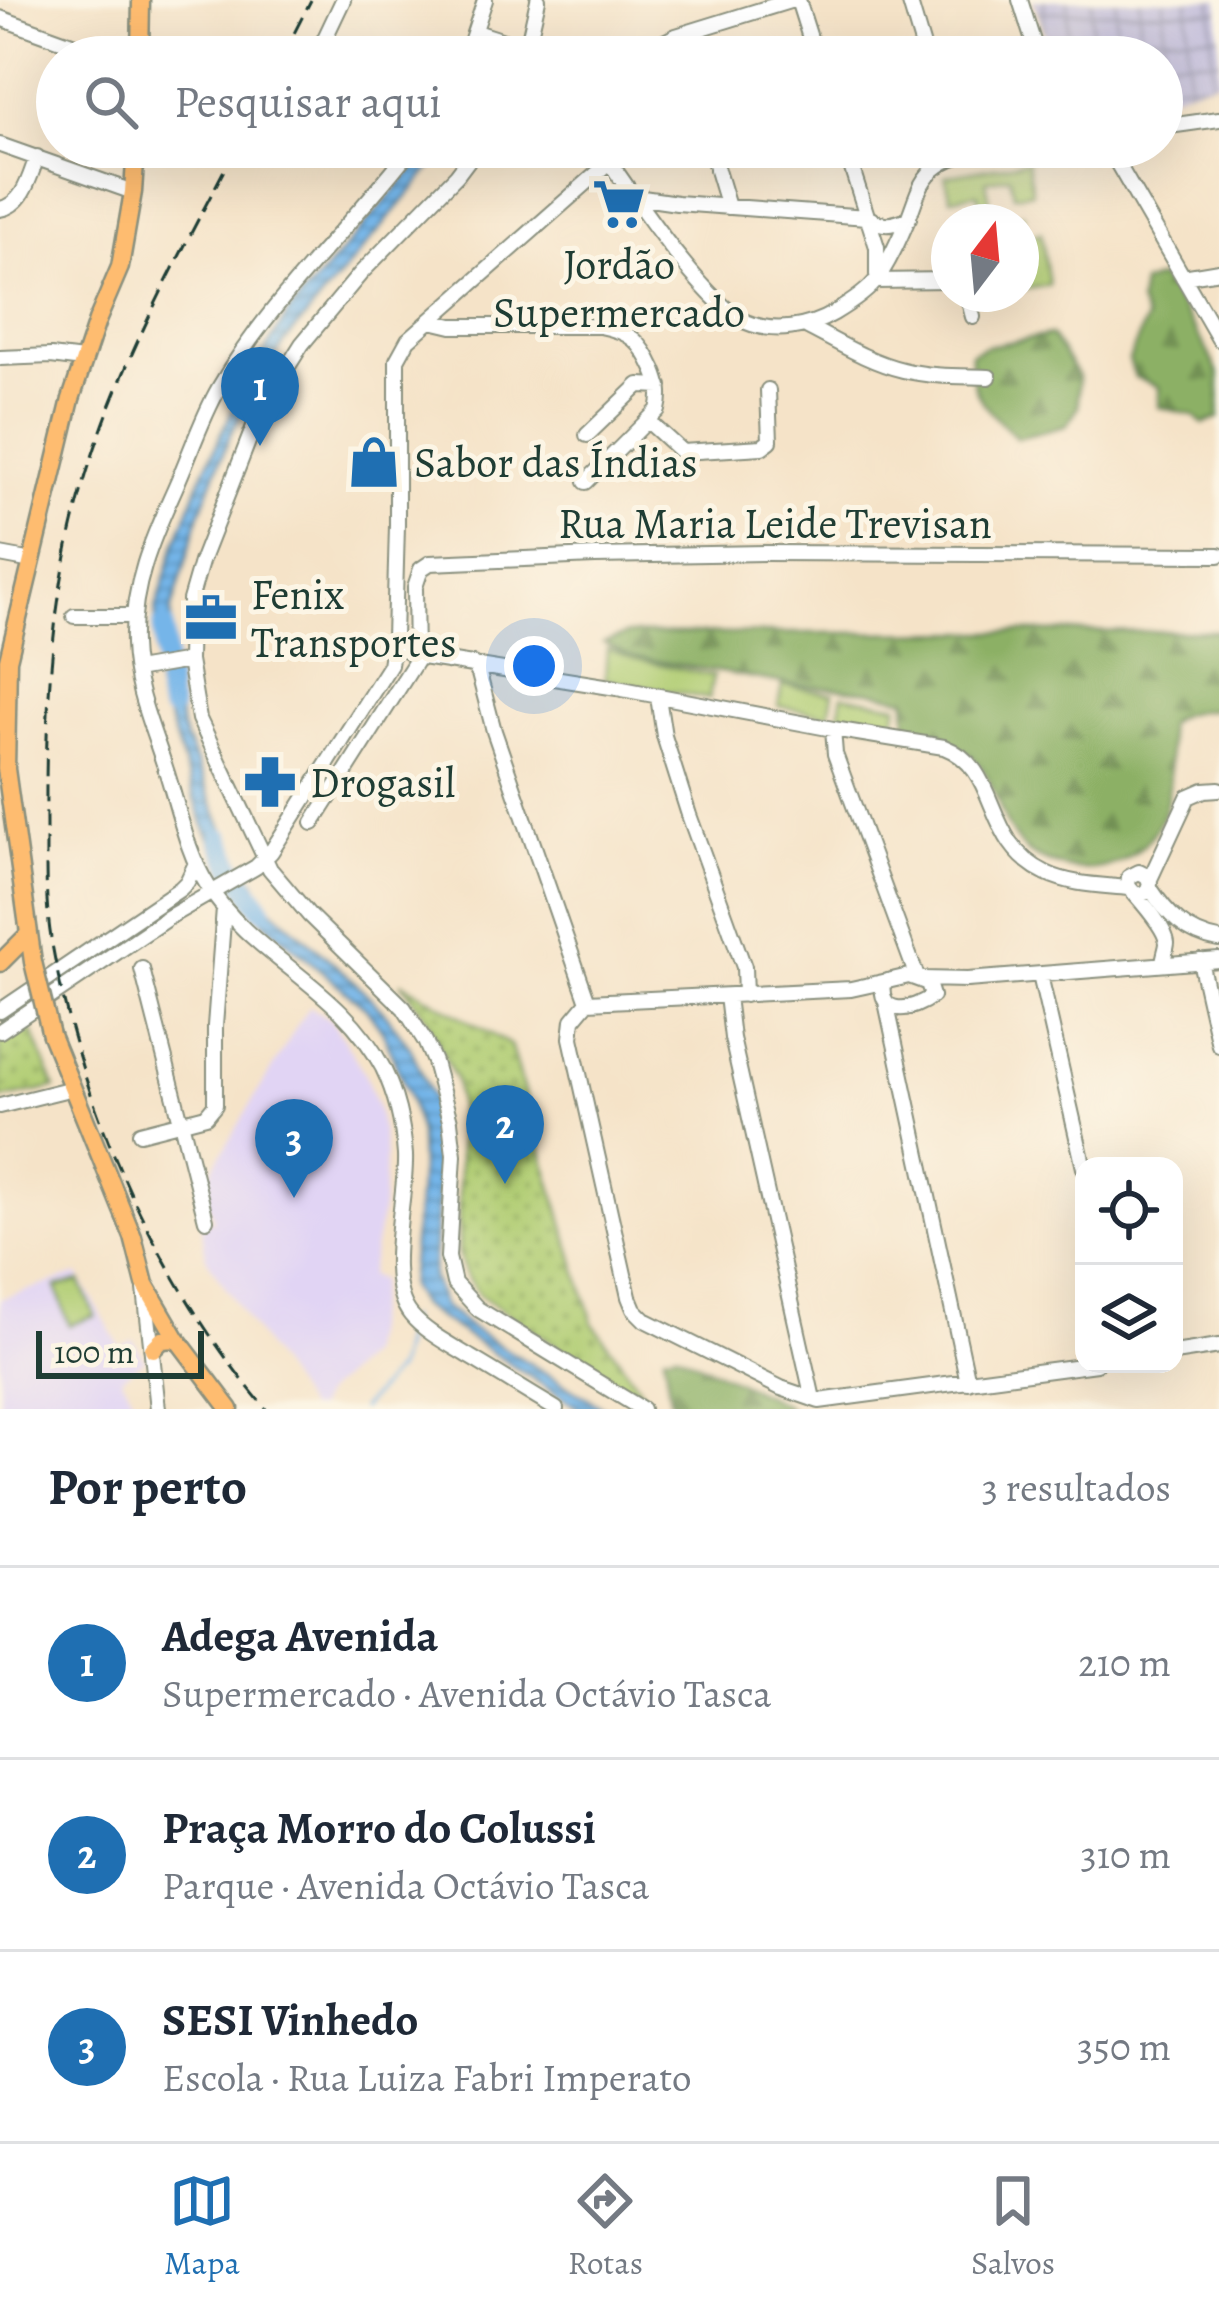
<!DOCTYPE html>
<html lang="pt">
<head>
<meta charset="utf-8">
<style>
	:root { --surface:#fff; --page:#f6f6f7; --text:#1f2937; --muted:#747a83; --line:#e0e1e3; --accent:#1f6fb2 }
	body { margin:0; font-family:Alegreya,serif; background:var(--page); color:var(--text) }
	.controls { position:absolute; right:36px; bottom:36px; display:grid; overflow:hidden; border-radius:24px; box-shadow:0 12px 48px #0002 }
	.controls button { width:108px; height:108px; display:grid; place-items:center; padding:0; border:0; border-bottom:3px solid var(--line); background:var(--surface); color:var(--text); font:60px sans-serif }
	.compass { position:absolute; left:931px; top:204px; width:108px; height:108px; border-radius:50%; background:var(--surface); box-shadow:0 12px 48px #0002; rotate:16deg }
	.scale { position:absolute; left:36px; bottom:30px; width:168px; box-sizing:border-box; padding-left:12px; border:6px solid #1f3d34; border-top:0; font-size:33px; line-height:42px; white-space:nowrap; color:#1f3d34; -webkit-text-stroke:9px #fcf5e5; paint-order:stroke }
	.you { position:absolute; left:534px; top:666px; width:42px; height:42px; margin:-30px; border:9px solid #fff; border-radius:50%; background:#1a73e8; box-shadow:0 0 0 18px #1a73e833 }
	.badge { display:grid; place-items:center; width:78px; height:78px; border-radius:50%; background:var(--accent); color:#fff; font-size:39px; font-weight:700 }
	.pin { position:absolute; translate:-50% -99px; filter:drop-shadow(0 3px 6px #0008) }
	.pin::after { content:''; position:absolute; top:63px; width:42px; height:36px; background:inherit; clip-path:polygon(0 0,100% 0,50% 100%) }
	.list { margin:0; padding:0; list-style:none }
	h2 { display:flex; justify-content:space-between; align-items:center; height:156px; margin:0; padding:0 48px; font-size:51px }
	h2 small { font-size:39px; font-weight:400; color:var(--muted) }
	.list li { display:grid; grid-template-columns:78px 1fr auto; gap:36px; align-items:center; box-sizing:border-box; height:192px; padding:0 48px; border-top:3px solid var(--line) }
	.list b { display:block; font-size:45px; white-space:nowrap }
	.list p { margin:0; font-size:39px; white-space:nowrap; color:var(--muted) }
	.list em { font-size:39px; font-style:normal; color:var(--muted) }
	.icon { flex:none; width:66px; height:66px; fill:none; stroke:currentColor; stroke-width:2; stroke-linecap:round; stroke-linejoin:round }
	.map { position:relative; flex:none; width:1219px; height:1409px; overflow:hidden }
	.search { position:absolute; background:var(--surface); box-shadow:0 12px 48px #0002; left:36px; right:36px; top:36px; height:132px; display:flex; align-items:center; gap:30px; box-sizing:border-box; padding:0 42px; border-radius:66px; color:var(--muted); font-size:45px }
	.sheet { height:732px; background:var(--surface) }
	nav { display:flex; justify-content:space-around; align-items:center; box-sizing:border-box; height:168px; border-top:3px solid var(--line); background:var(--surface); font-size:33px; color:var(--muted) }
	nav a { display:grid; justify-items:center; gap:6px }
	nav .on { color:var(--accent) }
	.map>svg:first-child { display:block }
	.built { fill:#e1d4f4 }
	.industrial { fill:url(#industrial-grid) }
	.forest { fill:url(#forest-firs); stroke:#56764c; stroke-width:3 }
	.park { fill:url(#park-dots); stroke:#688554; stroke-width:3 }
	.garden { fill:#b1cd73; stroke:#688554; stroke-width:3 }
	.water { fill:url(#water-rules); stroke:#4a798e; stroke-width:3 }
	.lines { fill:none; stroke-linecap:round; stroke-linejoin:round }
	.stream { stroke:#74b5e9; stroke-width:3 }
	.river { stroke:#74b5e9; stroke-width:21 }
	.minor-casing { stroke:#8a907e; stroke-width:18 }
	.major-casing { stroke:#8a907e; stroke-width:21 }
	.minor { stroke:#fff; stroke-width:14 }
	.major { stroke:#febc70; stroke-width:16 }
	.rail { stroke:#1f3d34; stroke-width:3; stroke-dasharray:18 9; stroke-linecap:butt }
	.major-bridge-casing { stroke:#8a907e; stroke-width:21; stroke-linecap:butt }
	.major-bridge { stroke:#febc70; stroke-width:16 }
	.labels { text-anchor:middle; dominant-baseline:central; stroke-width:10; stroke-linejoin:round; paint-order:stroke }
	.poi-label { font-size:42px; fill:#1f3d34; stroke:#fcf5e5; text-anchor:start }
	.street-label { font-size:42px; fill:#1f3d34; stroke:#fcf5e5 }
</style>
</head>
<body>
<div class="map">
<svg width="1219" height="1409" viewBox="0 0 1219 1409">
	<defs>
		<pattern id="industrial-grid" width="8" height="8" patternUnits="userSpaceOnUse" patternTransform="scale(3)"><rect width="8" height="8" fill="#c5c0db"/><path d="M0 4h8M4 0v8" fill="none" stroke="#9f9db2"/></pattern>
		<pattern id="forest-firs" width="22" height="20" patternUnits="userSpaceOnUse" patternTransform="scale(3)"><rect width="22" height="20" fill="#8cb065"/><path d="M5 1l3.5 6h-7zM16 11l3.5 6h-7z" fill="#729054"/></pattern>
		<pattern id="park-dots" width="8" height="8" patternUnits="userSpaceOnUse" patternTransform="scale(3)"><rect width="8" height="8" fill="#b1cd73"/><path d="M2 2h.1M6 6h.1" fill="none" stroke="#8fa85f" stroke-width="1.8" stroke-linecap="round"/></pattern>
		<pattern id="water-rules" width="6" height="5" patternUnits="userSpaceOnUse" patternTransform="scale(3)"><rect width="6" height="5" fill="#74b5e9"/><path d="M0 2.5h6" fill="none" stroke="#5f94be"/></pattern>
	</defs>
	<rect width="100%" height="100%" fill="#fcf5e5"/>
	<filter id="ink" filterUnits="userSpaceOnUse"><feTurbulence type="fractalNoise" baseFrequency=".00833" numOctaves="2"/><feDisplacementMap in="SourceGraphic" scale="24" xChannelSelector="R" yChannelSelector="G"/><feConvolveMatrix kernelMatrix="1 2 1 2 8 2 1 2 1" color-interpolation-filters="sRGB"/></filter>
	<filter id="wash" filterUnits="userSpaceOnUse"><feTurbulence type="fractalNoise" baseFrequency=".004" numOctaves="4" result="noise"/><feDisplacementMap in="SourceGraphic" scale="48" xChannelSelector="R" yChannelSelector="G"/><feGaussianBlur stdDeviation="2.7" result="paint"/><feColorMatrix in="noise" values="0 0 0 0 0 0 0 0 0 0 0 0 0 0 0 0 0 1.4 0 .05"/><feComposite in="paint" operator="in"/></filter>
	<g filter="url(#wash)">
		<rect width="100%" height="100%" fill="#f5e3c8"/>
		<!-- built -->
		<path class="built" d="M310,1007l21,13 33,52 14,37 7,47 -3,53 -13,67 11,5 -14,75 -42,38 -8,15h-9l-101,-151 -5,-35 13,-3 -12,-33 102,-173z
			M78,1274l42,72 13,-6 12,20 -24,17 12,22 -13,10h-120v-110z"/>
		<!-- industrial -->
		<path class="industrial" d="M1033,0h186v80l-57,17v-40h-109z"/>
		<!-- forest -->
		<path class="forest" d="M1159,278c15,16 57,81 60,101 0,12 0,27 0,39l-16,6 -10,-9 -34,-8v-20l-24,-10 -6,-17 17,-40 -7,-17 3,-19z
			M1051,335l27,41v32l-12,18 -49,12c-29,-29 -49,-41 -46,-85l15,-7z
			M1219,631v78c-18,2 -38,1 -52,15 1,30 8,72 -8,100 -21,38 -61,54 -102,41 -14,-4 -30,-11 -39,-23 -21,-26 -22,-67 -49,-88 -17,-13 -42,-16 -62,-20l-1,-35 -36,-8 -81,-7 -155,-27 -30,-14 24,-9z
			M676,1352l110,53 4,4h-114l-6,-11 -6,-43z"/>
		<!-- park -->
		<path class="park" d="M401,982l109,63 83,278 61,85 -175,-113 -13,-19 -7,-20v-143l-3,-32 -29,-63z
			M25,1024l9,11 21,53 -55,11v-59z"/>
		<!-- garden -->
		<path class="garden" d="M1027,161l5,31 -18,3 -4,-19 -24,5 7,38 30,-5 3,22 15,-3 8,52 -28,5v-68h-36l-7,-29 -27,5 -6,-22z
			M607,649l29,10 77,17 -4,23 -104,-20z
			M782,685l51,8 -4,22 -51,-9z
			M843,695l55,10 -5,23 -55,-10z
			M80,1281l15,35 -26,9 -13,-38z"/>
		<!-- water -->
		<path class="water" d="M433,147h16l-165,196 -53,90 -31,80 -29,99 1,42 -16,1v-46l18,-61 28,-72 42,-92 46,-73z
			M171,682l10,45 56,135 -13,6 -21,-45 -46,-138z
			M254,880l11,22 93,83 28,29 25,35 23,54 4,89 -6,85 10,28 28,23 136,81h-26l-160,-103 -11,-20 11,-117 -1,-36 -9,-34 -27,-67 -17,-24 -100,-84 -28,-33z"/>
		<g class="lines">
			<!-- stream -->
			<path class="stream" d="M361,1409l35,-39 12,-52"/>
			<!-- river -->
			<path class="river" d="M163,626l5,73 3,9
				M221,838l12,30 29,41"/>
		</g>
	</g>
	<g filter="url(#ink)">
		<g class="lines">
			<!-- minor casing -->
			<g class="minor-casing">
				<path id="minor" d="M798,0l18,57
					M909,0l17,57
					M1020,0l18,57
					M0,18l108,39
					M476,32c18,6 41,11 53,25
					M676,36l7,21
					M316,57l27,-57
					M466,57l19,-57
					M525,57l13,-57
					M651,57l9,-13 16,-8 117,-36
					M1162,127l57,-8
					M0,145l133,47
					M412,147c-63,82 -141,151 -193,241 -18,31 -29,67 -44,100 -23,51 -44,99 -42,156 1,42 19,83 32,123 13,38 21,85 43,119 45,72 133,100 175,182 13,27 20,57 22,87 2,44 -23,125 6,160 15,18 40,30 59,42 29,17 57,35 86,52
					M478,147l-21,28 -96,98 -59,71 -42,67 -59,151 -11,38 -1,61 10,58 71,150 39,46 95,93 21,33 9,21 16,59 4,34 -6,102 6,26 24,26 164,100
					M599,147c31,43 103,155 147,175 28,12 63,6 88,-9 15,-9 34,-21 43,-34 12,-17 22,-39 30,-58 9,-20 11,-41 31,-55 21,-16 53,-15 79,-19
					M710,147l18,60
					M845,147l32,100v28
					M1108,147l111,192
					M636,197l41,6 190,14c16,10 25,9 42,1
					M0,209c24,-5 29,-31 37,-52
					M1183,277l36,-6
					M876,281l73,-1
					M967,294l6,23
					M431,321l21,5h148c31,6 41,15 54,44 6,14 8,25 4,40l-72,72
					M806,326c31,16 63,36 97,44 28,7 57,6 86,7
					M0,358l51,-2 32,4
					M648,421l34,31 80,-5 8,-6 -2,-51
					M587,435l52,-50 21,1
					M0,555l32,6
					M74,616h59
					M393,648l12,1 11,7 201,32 216,41 111,18c58,22 37,95 102,126 25,12 55,12 83,15
					M473,664l6,10 15,57 94,271
					M136,670l53,-9
					M658,697l6,39 25,79 55,152 1,28
					M833,729l2,25 82,223
					M313,823l103,-162 -1,-74 6,-18 9,-6 165,-7 170,-3 454,2
					M1150,879l38,-82 16,-7 15,-1
					M1150,888c17,26 36,46 69,52
					M1138,895l9,-3 3,-9 -3,-7 -8,-4 -10,5 -1,9c9,11 38,41 39,57 0,4 -4,16 -4,20
					M1200,961l19,84
					M142,969l64,251
					M1040,975l44,193
					M909,976l19,7 4,13c-19,15 -54,22 -49,-14z
					M923,979l44,1 252,-20
					M727,996l5,42 81,361
					M588,1002l-15,18 -2,18 58,259 5,12 11,11 136,68 38,13 277,-37
					M588,1002l263,-13 32,-7
					M886,1002l82,380
					M0,1011l180,-122 7,-7 9,-19
					M0,1031l169,-114 87,-50 15,-15 119,-187 4,-27 3,-113v-165l11,-20 202,-178
					M0,1106l73,-18
					M140,1133l66,-17 9,-11v-79l9,-118
					M145,1289l13,120
					M1174,1353l45,-7"/>
			</g>
			<!-- major casing -->
			<g class="major-casing">
				<path id="major" d="M140,57l1,-57
					M33,962l-27,-193 2,-109 63,-261 26,-78 23,-54 13,-75 3,-45
					M0,963l28,-28
					M51,1035l82,202 12,47 32,55 53,70
					M153,1349l9,-9 15,-1"/>
			</g>
			<!-- minor -->
			<use href="#minor" class="minor"/>
			<!-- major -->
			<use href="#major" class="major"/>
			<!-- rail -->
			<path class="rail" d="M282,57l29,-57
				M236,147c-51,99 -107,198 -142,304 -42,121 -49,249 -48,376 0,39 -1,78 6,117 29,164 106,338 214,465"/>
			<!-- major-bridge casing -->
			<g class="major-bridge-casing">
				<path id="major-bridge" d="M33,962l18,73"/>
			</g>
			<!-- major-bridge -->
			<use href="#major-bridge" class="major-bridge"/>
		</g>
	</g>
	<!-- icons -->
	<defs>
		<g id="supermarket-bare" transform="scale(4.14)"><path d="M-6-5.5h2.5l.6 2H6L4.5 2H-2.5L-4.4-4H-6ZM-1.5 3.2a1.3 1.3 0 1 0 .1 0ZM3 3.2a1.3 1.3 0 1 0 .1 0Z" fill="#1f6fb2" stroke="#fcf5e5" stroke-width="2.5" paint-order="stroke"/></g>
		<g id="shop-bare" transform="scale(4.14)"><path d="M-5-2.5h2.3a2.7 3.5 0 0 1 5.4 0H5L5.5 6h-11ZM-1.5-2.5h3a1.5 2.3 0 0 0-3 0Z" fill="#1f6fb2" stroke="#fcf5e5" stroke-width="2.5" paint-order="stroke"/></g>
		<g id="office-bare" transform="scale(4.14)"><path d="M-6-3h4V-5.5h4V-3h4V5H-6ZM-1-4.5V-3h2v-1.5ZM-6 0V1H6V0Z" fill="#1f6fb2" stroke="#fcf5e5" stroke-width="2.5" paint-order="stroke"/></g>
		<g id="pharmacy-bare" transform="scale(4.14)"><path d="M-2-6h4v4h4v4h-4v4h-4v-4h-4v-4h4Z" fill="#1f6fb2" stroke="#fcf5e5" stroke-width="2.5" paint-order="stroke"/></g>
	</defs>
	<g fill-rule="evenodd">
		<use href="#supermarket-bare" x="619" y="204"/>
		<use href="#shop-bare" x="374" y="462"/>
		<use href="#office-bare" x="211" y="618"/>
		<use href="#pharmacy-bare" x="270" y="782"/>
	</g>
	<g class="labels">
		<!-- poi labels -->
		<g class="poi-label">
			<text x="619" y="264" text-anchor="middle">Jordão<tspan x="619" dy="48">Supermercado</tspan></text>
			<text x="414" y="462">Sabor das Índias</text>
			<text x="251" y="594">Fenix<tspan x="251" dy="48">Transportes</tspan></text>
			<text x="310" y="782">Drogasil</text>
		</g>
		<!-- street labels -->
		<g class="street-label">
			<text x="775" y="523">Rua Maria Leide Trevisan</text>
		</g>
	</g>
</svg>
<div class="controls">
<button><svg class="icon" aria-label="locate" viewBox="0 0 24 24"><circle cx="12" cy="12" r="6"/><path d="M12 2v4M12 18v4M2 12h4M18 12h4"/></svg></button>
<button><svg class="icon" aria-label="layers" viewBox="0 0 24 24"><path d="M12 4l9 5-9 5-9-5zM3 14l9 5 9-5"/></svg></button>
</div>
<svg class="compass" viewBox="-18 -18 36 36"><path d="M0-13l5 13h-10z" fill="#e53935"/><path d="M0 13l5-13h-10z" fill="#747a83"/></svg>
<div class="scale">100 m</div>
<div class="you"></div>
<div class="pin badge" style="left:260px;top:446px">1</div>
<div class="pin badge" style="left:505px;top:1184px">2</div>
<div class="pin badge" style="left:294px;top:1198px">3</div>
<div class="search"><svg class="icon" aria-label="search" viewBox="0 0 24 24"><circle cx="10" cy="10" r="6"/><path d="M15 15l6 6"/></svg>Pesquisar aqui</div>
</div>
<section class="sheet">
<h2>Por perto<small>3 resultados</small></h2>
<ul class="list">
<li><span class="badge">1</span><div><b>Adega Avenida</b><p>Supermercado · Avenida Octávio Tasca</p></div><em>210 m</em></li>
<li><span class="badge">2</span><div><b>Praça Morro do Colussi</b><p>Parque · Avenida Octávio Tasca</p></div><em>310 m</em></li>
<li><span class="badge">3</span><div><b>SESI Vinhedo</b><p>Escola · Rua Luiza Fabri Imperato</p></div><em>350 m</em></li>
</ul>
</section>
<nav>
<a class="on"><svg class="icon" aria-label="map" viewBox="0 0 24 24"><path d="M3 6l6-2 6 2 6-2v14l-6 2-6-2-6 2zM9 4v14M15 6v14"/></svg>Mapa</a>
<a><svg class="icon" aria-label="directions" viewBox="0 0 24 24"><path d="M12 3l9 9-9 9-9-9zM9 14v-3h6M13 9l2 2-2 2"/></svg>Rotas</a>
<a><svg class="icon" aria-label="saved" viewBox="0 0 24 24"><path d="M7 4h10v16l-5-4-5 4z"/></svg>Salvos</a>
</nav>
</body>
</html>
